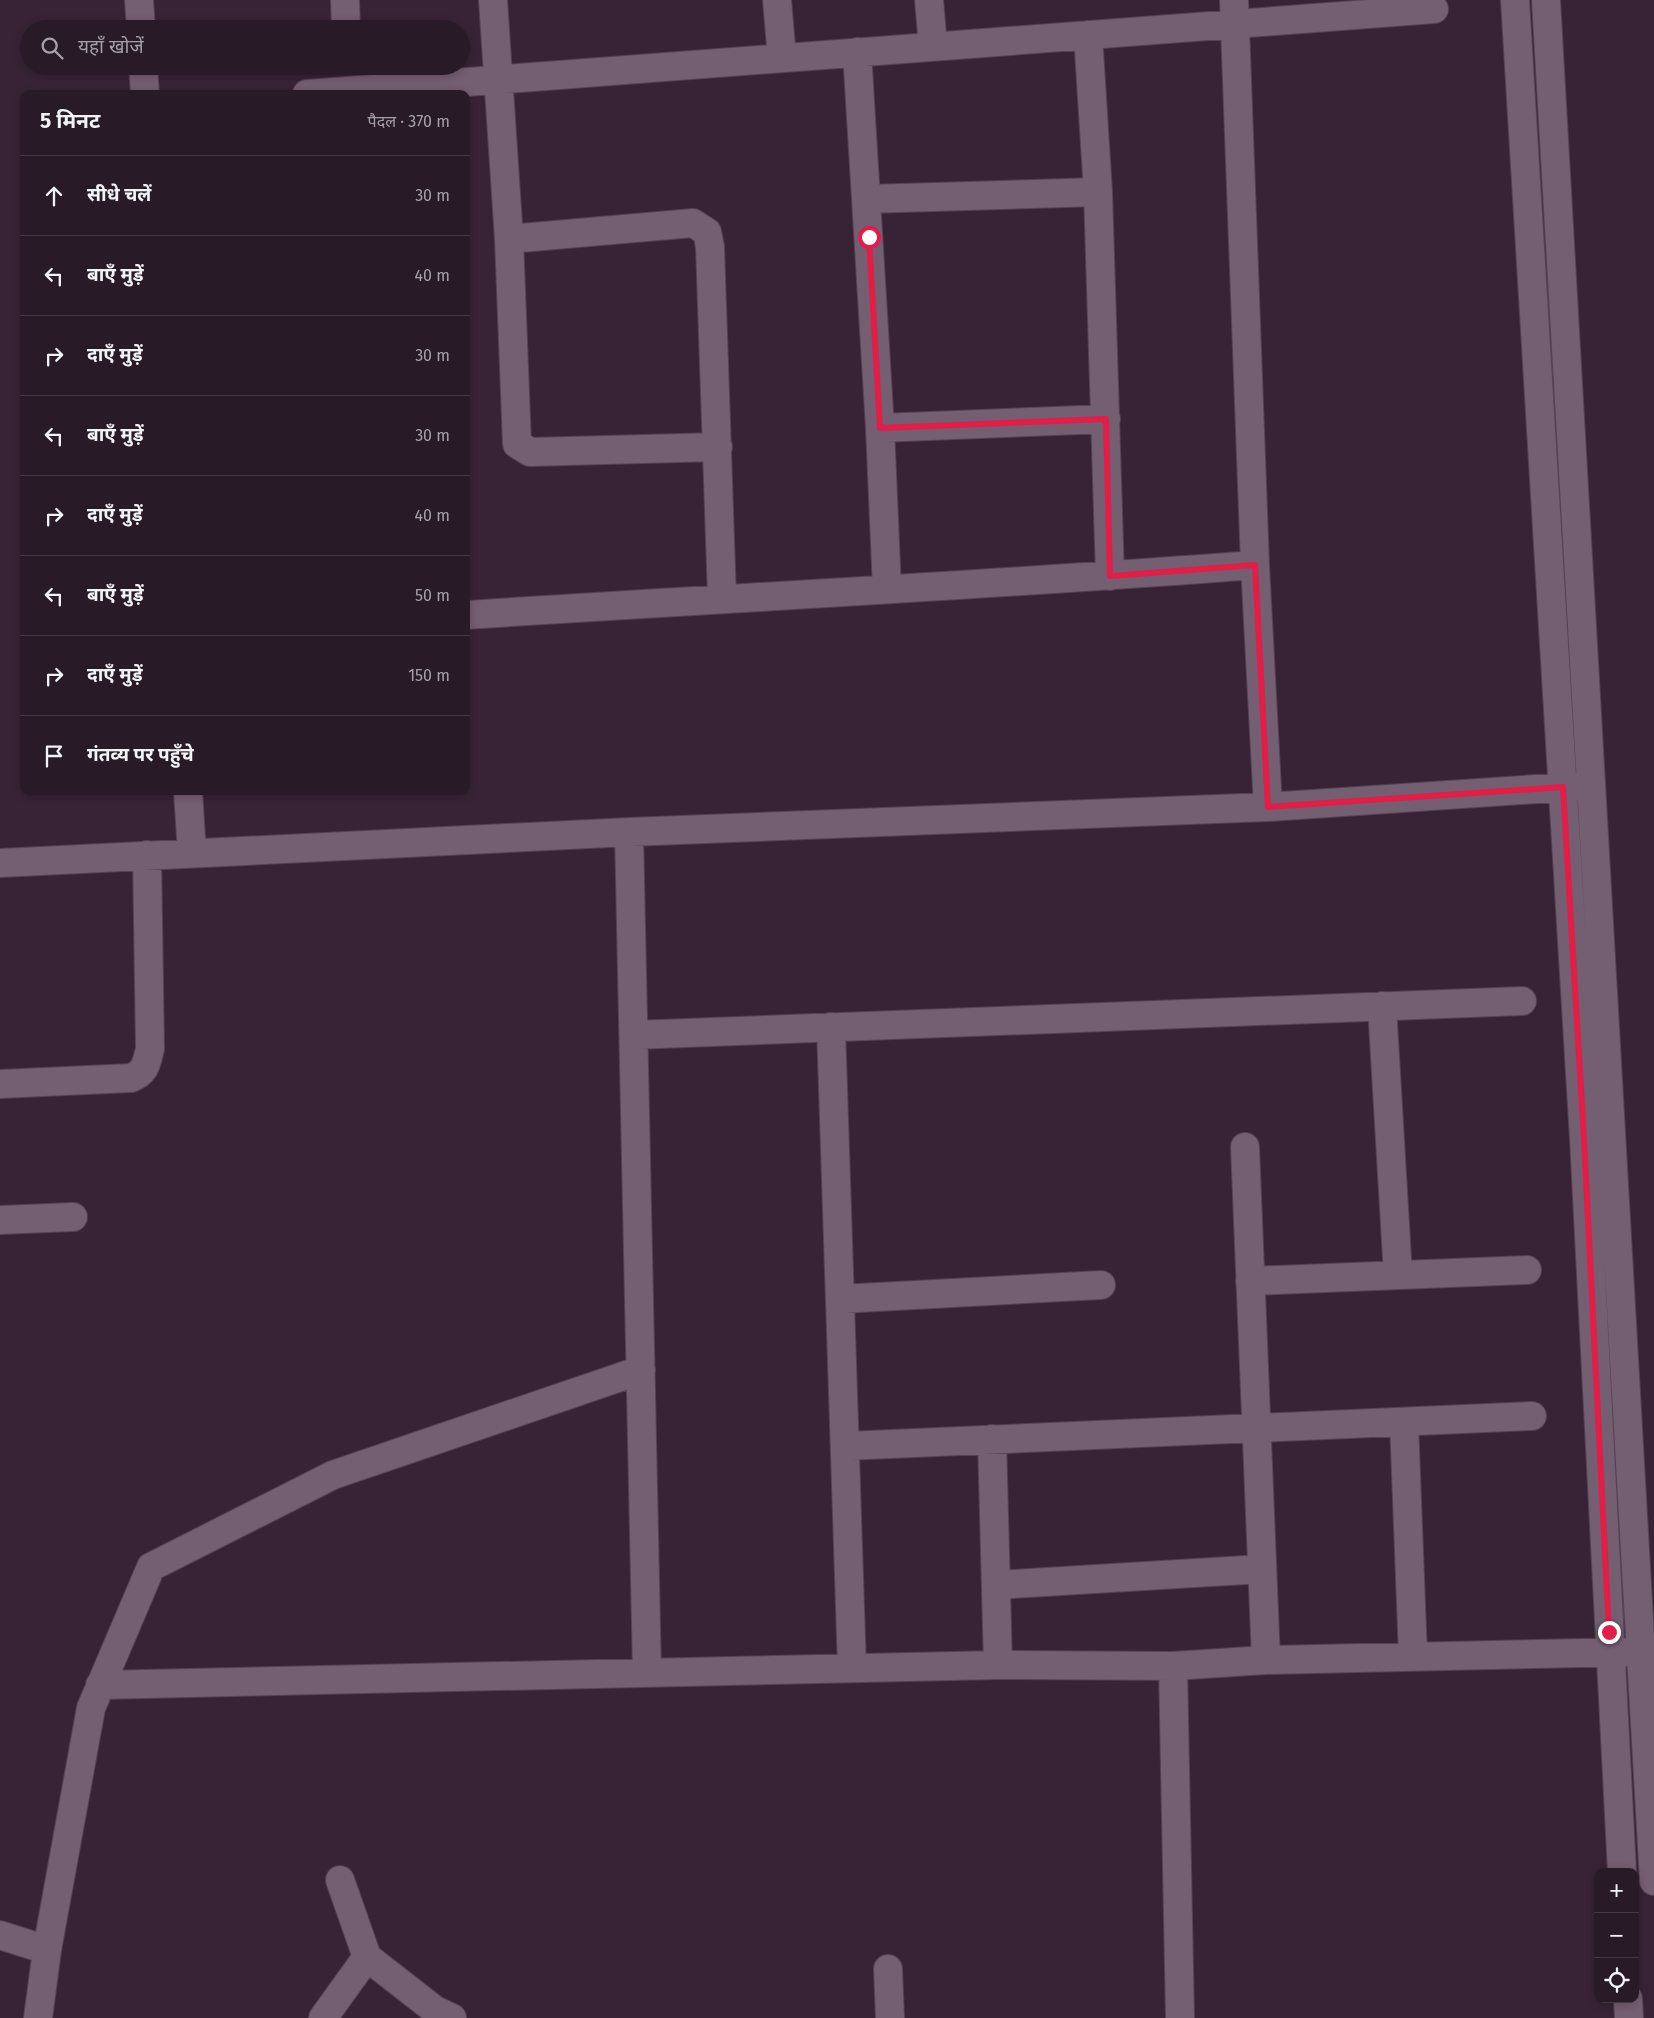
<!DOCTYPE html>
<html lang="hi">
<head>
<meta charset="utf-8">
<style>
	:root { --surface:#291a28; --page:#312330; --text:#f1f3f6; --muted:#a5a1a8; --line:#453845 }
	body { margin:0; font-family:"Fira Sans","Noto Sans Devanagari",sans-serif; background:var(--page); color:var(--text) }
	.controls { position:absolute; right:15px; bottom:15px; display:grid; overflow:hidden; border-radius:10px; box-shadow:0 2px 8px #0003 }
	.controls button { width:45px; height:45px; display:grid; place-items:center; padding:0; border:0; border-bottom:1px solid var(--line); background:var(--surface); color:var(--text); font:25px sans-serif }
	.stop { position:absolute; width:15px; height:15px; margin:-11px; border:4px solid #e11d48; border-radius:50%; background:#fff }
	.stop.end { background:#e11d48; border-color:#fff; box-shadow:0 1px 5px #0008 }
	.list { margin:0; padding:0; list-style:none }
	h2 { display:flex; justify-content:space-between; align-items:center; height:65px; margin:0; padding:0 20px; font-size:21px }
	h2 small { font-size:16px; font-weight:400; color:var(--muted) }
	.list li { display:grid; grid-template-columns:32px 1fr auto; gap:15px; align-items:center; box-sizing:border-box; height:80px; padding:0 20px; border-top:1px solid var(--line) }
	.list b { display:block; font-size:19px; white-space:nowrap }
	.list em { font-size:16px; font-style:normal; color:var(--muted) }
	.icon { flex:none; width:28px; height:28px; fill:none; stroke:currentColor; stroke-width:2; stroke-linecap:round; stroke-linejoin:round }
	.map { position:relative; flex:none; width:1654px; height:2018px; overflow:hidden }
	.search { position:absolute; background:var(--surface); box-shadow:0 2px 8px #0003; left:20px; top:20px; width:450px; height:55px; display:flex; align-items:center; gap:12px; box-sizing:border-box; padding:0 18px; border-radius:28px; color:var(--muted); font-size:19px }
	.panel { position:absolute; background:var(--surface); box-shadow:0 2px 8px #0003; left:20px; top:90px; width:450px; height:705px; border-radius:10px }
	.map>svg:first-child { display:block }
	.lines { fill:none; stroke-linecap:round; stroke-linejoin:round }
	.minor-casing { stroke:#534252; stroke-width:30 }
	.minor { stroke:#745e72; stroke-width:28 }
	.route { stroke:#e11d48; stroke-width:6 }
</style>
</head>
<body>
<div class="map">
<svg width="1654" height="2018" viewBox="0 0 1654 2018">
	<rect width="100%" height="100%" fill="#372335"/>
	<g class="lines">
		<!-- minor casing -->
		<g class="minor-casing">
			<path id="minor" d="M139,0l2,29
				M345,0l1,29
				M493,0l16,239 8,205 13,8 188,-5
				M777,0l5,58
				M929,0l4,46
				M1234,0l21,565 13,242
				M1515,0l69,1139 38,733
				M1546,0l108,1881
				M1088,35l10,157 12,384
				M857,52l23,376 7,161
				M143,66l2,28
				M307,94l1127,-85
				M867,199l231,-7
				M509,239l184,-16 14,9 3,15 12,351
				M880,428l226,-9
				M466,615c263,-17 526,-30 789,-50
				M188,791l4,62
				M629,832l18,841
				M0,863l629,-31 639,-25 314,-21
				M1382,1006l16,269
				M831,1027l21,641
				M634,1035l888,-34
				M0,1084l131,-6c15,-6 15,-14 19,-29l-3,-194
				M1245,1147l21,513
				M0,1220l73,-3
				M1250,1281l277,-11
				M840,1299l261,-14
				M1404,1422l9,234
				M992,1439l6,226
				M845,1446l687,-30
				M996,1585l266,-16
				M1173,1666l7,352
				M100,1685l898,-20 175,1 93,-6 362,-8
				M340,1880l27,77 68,53 17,8
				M0,1935l47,15
				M888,1969l2,49
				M1628,1999l1,19
				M38,2018l9,-68 44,-242 60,-141 182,-92 308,-105
				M323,2018l44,-61"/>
		</g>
		<!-- minor -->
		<use href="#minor" class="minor"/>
	</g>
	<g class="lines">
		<!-- route -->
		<path class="route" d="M869,237l11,191 226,-9 4,157 145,-11 13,242 295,-20 21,352 25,493"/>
	</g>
</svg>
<div class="controls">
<button>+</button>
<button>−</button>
<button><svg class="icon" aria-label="locate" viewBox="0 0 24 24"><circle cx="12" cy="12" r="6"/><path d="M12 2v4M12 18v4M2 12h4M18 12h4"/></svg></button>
</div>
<div class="stop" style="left:869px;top:237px"></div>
<div class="stop end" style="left:1609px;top:1632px"></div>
<div class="search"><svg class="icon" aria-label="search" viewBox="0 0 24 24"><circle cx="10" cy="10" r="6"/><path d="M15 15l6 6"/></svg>यहाँ खोजें</div>
<section class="panel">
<h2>5 मिनट<small>पैदल · 370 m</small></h2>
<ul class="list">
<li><svg class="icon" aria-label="ahead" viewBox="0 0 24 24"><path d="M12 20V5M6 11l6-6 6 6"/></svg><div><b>सीधे चलें</b></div><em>30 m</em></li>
<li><svg class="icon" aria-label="left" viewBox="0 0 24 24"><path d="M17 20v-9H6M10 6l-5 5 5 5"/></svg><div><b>बाएँ मुड़ें</b></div><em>40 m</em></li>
<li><svg class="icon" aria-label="right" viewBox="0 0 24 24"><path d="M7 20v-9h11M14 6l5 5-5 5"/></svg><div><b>दाएँ मुड़ें</b></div><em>30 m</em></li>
<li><svg class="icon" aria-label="left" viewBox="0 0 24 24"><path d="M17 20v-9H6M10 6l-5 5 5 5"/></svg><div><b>बाएँ मुड़ें</b></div><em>30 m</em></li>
<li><svg class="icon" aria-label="right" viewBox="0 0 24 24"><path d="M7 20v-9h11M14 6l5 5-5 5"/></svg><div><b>दाएँ मुड़ें</b></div><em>40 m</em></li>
<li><svg class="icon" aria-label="left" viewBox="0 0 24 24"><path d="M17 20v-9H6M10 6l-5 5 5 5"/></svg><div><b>बाएँ मुड़ें</b></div><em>50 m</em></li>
<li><svg class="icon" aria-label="right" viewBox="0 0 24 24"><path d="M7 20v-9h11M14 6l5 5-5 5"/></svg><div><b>दाएँ मुड़ें</b></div><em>150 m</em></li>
<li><svg class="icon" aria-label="arrive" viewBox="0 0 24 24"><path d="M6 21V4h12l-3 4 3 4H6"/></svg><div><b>गंतव्य पर पहुँचे</b></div></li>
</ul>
</section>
</div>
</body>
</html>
